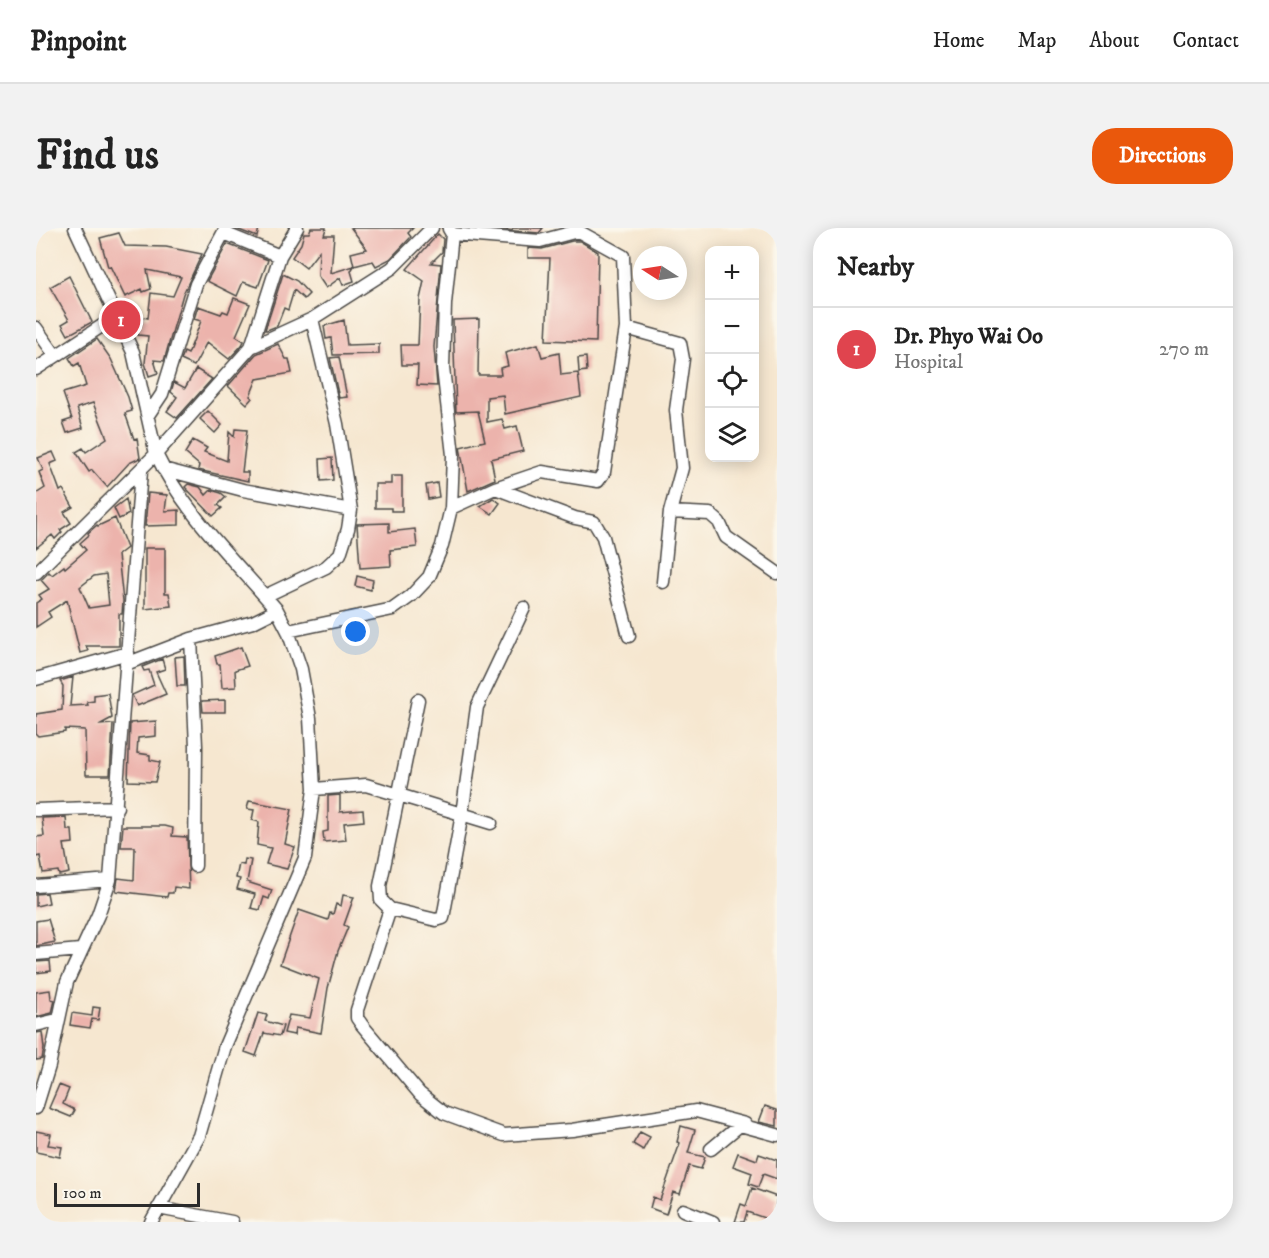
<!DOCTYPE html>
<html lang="en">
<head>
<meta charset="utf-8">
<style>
	:root { --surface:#fff; --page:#f2f2f2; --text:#222; --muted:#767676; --line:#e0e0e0; --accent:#ea580c }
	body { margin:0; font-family:"IM FELL DW Pica",serif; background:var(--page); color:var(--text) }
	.controls { position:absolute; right:18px; top:18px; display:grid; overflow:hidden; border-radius:12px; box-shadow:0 3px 15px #0003 }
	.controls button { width:54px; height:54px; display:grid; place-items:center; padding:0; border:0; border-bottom:2px solid var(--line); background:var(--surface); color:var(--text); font:30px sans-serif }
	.compass { position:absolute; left:597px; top:18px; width:54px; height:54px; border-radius:50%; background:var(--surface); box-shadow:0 3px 15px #0003; rotate:282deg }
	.scale { position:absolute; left:18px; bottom:15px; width:146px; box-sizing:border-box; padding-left:6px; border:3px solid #2b2b2b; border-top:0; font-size:16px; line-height:21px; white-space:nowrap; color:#2b2b2b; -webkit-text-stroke:4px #fbf7ec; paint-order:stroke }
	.you { position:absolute; left:320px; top:404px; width:21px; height:21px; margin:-15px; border:4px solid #fff; border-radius:50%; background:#1a73e8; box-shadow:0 0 0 9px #1a73e833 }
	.badge { display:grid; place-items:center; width:39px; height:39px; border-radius:50%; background:var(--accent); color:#fff; font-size:20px; font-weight:700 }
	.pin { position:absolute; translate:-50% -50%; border:3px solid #fff; box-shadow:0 2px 6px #0006 }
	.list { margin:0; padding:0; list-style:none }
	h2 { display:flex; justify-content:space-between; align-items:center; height:78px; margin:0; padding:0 24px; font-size:26px }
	h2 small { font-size:20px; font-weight:400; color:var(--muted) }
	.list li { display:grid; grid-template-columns:39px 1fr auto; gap:18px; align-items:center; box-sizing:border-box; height:84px; padding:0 24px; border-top:2px solid var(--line) }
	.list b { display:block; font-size:22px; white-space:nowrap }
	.list p { margin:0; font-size:20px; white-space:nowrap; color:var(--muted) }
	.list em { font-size:20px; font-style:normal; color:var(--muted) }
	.icon { flex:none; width:33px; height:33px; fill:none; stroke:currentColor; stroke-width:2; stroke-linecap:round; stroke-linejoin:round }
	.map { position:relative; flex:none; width:741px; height:994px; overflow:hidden; border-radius:24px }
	header { display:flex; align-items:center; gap:36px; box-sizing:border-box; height:84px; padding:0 30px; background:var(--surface); border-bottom:2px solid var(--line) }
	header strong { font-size:28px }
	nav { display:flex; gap:33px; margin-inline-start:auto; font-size:21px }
	.intro { display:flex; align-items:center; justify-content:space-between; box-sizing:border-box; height:144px; padding:0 36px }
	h1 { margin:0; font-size:42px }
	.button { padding:15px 27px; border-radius:24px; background:var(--accent); color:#fff; font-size:21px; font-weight:700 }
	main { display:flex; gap:36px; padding:0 36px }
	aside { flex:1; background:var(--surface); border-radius:24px; box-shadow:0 3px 15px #0003 }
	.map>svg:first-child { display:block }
	.building { fill:#ecb3ac; fill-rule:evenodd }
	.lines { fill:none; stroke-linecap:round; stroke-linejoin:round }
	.minor-casing { stroke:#494744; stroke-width:15 }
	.minor { stroke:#fff; stroke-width:12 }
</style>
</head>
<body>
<header>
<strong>Pinpoint</strong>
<nav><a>Home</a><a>Map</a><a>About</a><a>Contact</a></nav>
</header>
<div class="intro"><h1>Find us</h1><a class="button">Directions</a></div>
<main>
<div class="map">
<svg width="741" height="994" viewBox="0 0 741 994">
	<rect width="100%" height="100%" fill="#fbf7ec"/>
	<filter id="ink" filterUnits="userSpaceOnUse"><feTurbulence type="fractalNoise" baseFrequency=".0167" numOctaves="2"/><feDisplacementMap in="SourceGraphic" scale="12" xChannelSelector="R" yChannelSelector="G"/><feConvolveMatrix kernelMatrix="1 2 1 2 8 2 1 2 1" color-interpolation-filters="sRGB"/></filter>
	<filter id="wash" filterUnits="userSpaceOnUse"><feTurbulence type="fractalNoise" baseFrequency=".008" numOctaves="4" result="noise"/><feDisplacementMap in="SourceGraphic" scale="24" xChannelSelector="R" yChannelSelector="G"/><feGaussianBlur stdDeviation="1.35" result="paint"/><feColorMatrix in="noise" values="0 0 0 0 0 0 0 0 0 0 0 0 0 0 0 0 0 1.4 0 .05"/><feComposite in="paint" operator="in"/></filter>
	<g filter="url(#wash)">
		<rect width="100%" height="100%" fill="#f6e7d0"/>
		<g id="blocks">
			<!-- building -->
			<path class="building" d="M198,0h25l-2,9z
				M275,0h15l-2,7h10l-3,38 23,-7 -3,5 3,10 -11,4 -3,-7 -14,10 -8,-12 1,-25 -13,17 -14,-11 9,-13 3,-11h5z
				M315,0h62l-5,5 3,4 -21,22 -14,7 -3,-5 -19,5 -3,-13 16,-4z
				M445,0h62l-4,5z
				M83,5l6,13 41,1 36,7 -19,40 -19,67 -10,-1 4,13 -9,3 -4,-13 3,-27 -10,-1 1,-9h2l2,-9 5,1 3,-25 22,3 8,-19 -34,-7 4,19 -8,3 -1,-3 -17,8 -15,-31 -2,1 -8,-29z
				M402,6l5,5 -1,13 -11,11 10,1 -7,83 3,39 -20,-1 1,-20h-16l-1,-20h17l2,-46 4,-18 -17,-12z
				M536,13h8l18,11 -2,90 -50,-2 4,-82h-22v-10l14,1z
				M191,16l41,16 -10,27 -15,-5 -6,14 -30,-15z
				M247,46l14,7 12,13 -5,5 -10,-9 -6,20 -4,-2 -7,18 -10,4h-2z
				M33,48l23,46 -24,13 -6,-11 7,-4 -19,-33z
				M198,70l16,6 -14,32 8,5 -2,4 -13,14 -22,-17 -13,24 -13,-6 3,-8 4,2 13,-33 -7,-2 4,-13 23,8 2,-3 5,2z
				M443,91l-1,56h23l-1,-7 8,-2 -3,-13 33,-9 4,13 17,-4 2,22 17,-2 3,24 -76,17 -2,-19 -16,2v25l15,-3 3,10 12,-3 6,25 -32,8 4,20 -27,12 -8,-44 25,-6 -7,-30 -22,1 -3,-92z
				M308,92l3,25 32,-1v10l-46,1 -2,-17 -5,1 -2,-13z
				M61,111l14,20 17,38 4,14 -7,2 9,26 3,-1 3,20 -11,5 -22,24 -15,-17 -3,2 -13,-20 7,-4 3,4 21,-14 -14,-35 -16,5 6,20 -16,5 -4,-11 9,-3 -9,-26 23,-7 -7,-23 -5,3 -5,-8z
				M242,116l8,15h3l3,14 -35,6 -7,17 2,2 -5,6 -19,-18 28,-32z
				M303,129l8,40 -8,1 -9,-40z
				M550,129l1,14 -8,1 -1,-14z
				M160,141l16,10 -35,39 -10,-7 10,-14 -6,-5 3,-10 11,6z
				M172,183l14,14 -7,8 -15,-14z
				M199,201l12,1 -5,42h6v9l-50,-11 1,-5 -14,-12 8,-13 14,8 -3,4 23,9 2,-29 5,5z
				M17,224l4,9 -7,3 10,27 3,-2 10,18 -9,5 7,11 -11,7 2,2 -7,7 -3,-4 -16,13v-54l9,-6 -6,-16 4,-2 -5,-12z
				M296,230l1,22 -12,1 -1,-22z
				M355,248h11v35h-11v-3h-16v-24h16z
				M401,255l2,14 -11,2 -2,-14z
				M152,256l12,3 6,8 5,-5 10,3 5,4 -8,8 4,3 -9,8 -28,-29z
				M112,265l19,2 -2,16 14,-1v15l-34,1z
				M457,270l7,5 -8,11 -12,-8z
				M90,271l3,15 -10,5 -5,-11z
				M79,290l12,30 -9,7 5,46 -1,13h-3v32h-33l2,5 -8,2 -13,-53 -19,12 3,5 -15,10v-24l6,-4 -3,-4 10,-6 -8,-9 8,-8 3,3 12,-9 1,2 21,-18 -6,-7 9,-8 -1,-2 9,-8 1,1zM70,346l3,31 -20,3 -9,-21 14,-11z
				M353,295v9l26,-3 2,18 -27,3 1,16 -31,2 -3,-44z
				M109,320h20v45h4l2,13 -26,3z
				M321,348l16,4 -2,10 -16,-4z
				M205,419l7,19 -13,4 1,17 -14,1 -2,-24h-3l-2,-8z
				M148,428l1,30h-8l-2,-29z
				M126,431l3,10 -9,3 10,22 -29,12 -5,-11 22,-10 -5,-15 -5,1 -2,-4z
				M37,449l-3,29 18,-1 -1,-3 7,-1v-6l14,-2 4,25 -13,7 14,-1 -3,51h-24l-1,-45 -20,-1v3l-27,4 -2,-2v-20l26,-4 1,-24 -3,-5z
				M189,472v12h-22l-1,-11z
				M120,493v15l-18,2 -1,15 13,2v5l10,2 -5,20 -27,-1 2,-58z
				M304,567v17l23,-2 1,11 -20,2 2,17 -22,2 -1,-10 5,-1v-35z
				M213,573l43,8 -7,35 10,3 -8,22 -21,-5 5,-16 -14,-3 2,-23 -7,-2 2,-10 -7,-1z
				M30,589l1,13h5l1,13 -9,1 5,29 -10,2 -1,-4 -15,2 -3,-17 -4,1v-20l8,-1 -2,-18z
				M87,598h42l8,2 -1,8 15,1 2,52 -15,-2 -1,6h-5l-1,4 -51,-6 2,-13 16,2 1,-33h-14z
				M209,631l6,1 -4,22 25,8 -3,9 -5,-2 -4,13 -9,-2 4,-14 -18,-5 3,-10 -4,-1 3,-14 5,1z
				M11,665l2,10 -13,3v-12z
				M307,667l11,2 -10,28 4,2 -10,24 -10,37 -7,45 -26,-5 -1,7 -10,-2 5,-18 21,3 9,-39 -39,-15 19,-54 29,10 2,-7 3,1 3,-10 5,2z
				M12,691l7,23 -19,4v-25z
				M14,733l1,10 -15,2v-11z
				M14,762l1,9 4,1 -3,13 -16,4v-25z
				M57,779l7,1 -2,12 -6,-1 -2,9 -20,-3 2,-12 20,3z
				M222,785l9,2 -2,6 18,5 -3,10 -16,-3 -8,23 -11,-4z
				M6,804l2,16 -2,11 -6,1v-27z
				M23,857l10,4 -6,15 12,6 -4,7 -22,-9z
				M729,878l12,4v16l-18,-4z
				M645,898l14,4 -7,23 17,4 -4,12 -12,-3 -9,28 -7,-2 -7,22 -16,-6 3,-11 7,3 20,-57 -3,-1z
				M0,903l15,3 -3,11 14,2 -2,10 -24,-5z
				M604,904l10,5 -7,13 -10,-6z
				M702,925l19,7 2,-6 18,6v19l-14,-5 -5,13 -9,-3 3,-11 -19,-7z
				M716,960l25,9 -4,24 -26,-9 -3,10h-9l6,-18 5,2z"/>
		</g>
	</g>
	<g filter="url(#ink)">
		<use href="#blocks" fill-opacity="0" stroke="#494744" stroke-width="1.5"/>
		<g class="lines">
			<!-- minor casing -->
			<g class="minor-casing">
				<path id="minor" d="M39,0l58,124 23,102c28,59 79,107 121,156l11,21 13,38 9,49 4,71 -9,69 -80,188 -26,90 -48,86
					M188,5l56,23
					M0,100l19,27
					M590,100l54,15 3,16 -7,51 6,58 -12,44 40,2 9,8 7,15 51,36
					M215,119l61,-28 80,-51 40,-40
					M0,141l81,-53
					M112,187l14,-21 34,-110 30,-56
					M127,241l80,21 108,20
					M459,260l80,30 19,4 9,15 26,99
					M415,280l44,-20 47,-16 56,9 6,-9 22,-144 -3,-72 -45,-25 -38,10 -88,-7
					M0,345l120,-119 95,-107 29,-91 17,-28
					M627,354l7,-70
					M229,368l61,-29 14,-13 8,-25 3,-19 -14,-86 -25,-105
					M252,403l105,-22 18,-13 18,-19 13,-31 9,-38 2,-53 -10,-87 2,-64 7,-70 -3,-5
					M155,411l5,107 -1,120
					M90,436l65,-25 62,-17 24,-12
					M0,451l92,-26
					M382,472l-38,186 1,14 9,9 -33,101v8l5,7 58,69 24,19 60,22 68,-5 124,-19 49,13
					M278,561l52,-4 125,38
					M0,582l81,-3
					M0,658l74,-6
					M354,681l46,11 7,-2 19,-104 15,-107 47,-99
					M0,726l44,-4
					M0,797l21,-5
					M0,880l13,-42 18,-84 31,-67 12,-35 31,-409
					M675,921l29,-24 37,10
					M122,980l74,14
					M647,982l30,12"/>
			</g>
			<!-- minor -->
			<use href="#minor" class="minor"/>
		</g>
	</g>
</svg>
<div class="controls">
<button>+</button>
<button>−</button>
<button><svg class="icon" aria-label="locate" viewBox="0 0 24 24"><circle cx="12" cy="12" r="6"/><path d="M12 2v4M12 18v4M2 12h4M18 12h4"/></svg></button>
<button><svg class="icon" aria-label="layers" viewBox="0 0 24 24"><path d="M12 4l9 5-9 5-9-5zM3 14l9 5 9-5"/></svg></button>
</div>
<svg class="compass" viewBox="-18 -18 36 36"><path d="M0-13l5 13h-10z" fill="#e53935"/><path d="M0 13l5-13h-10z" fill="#767676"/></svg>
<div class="scale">100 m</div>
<div class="you"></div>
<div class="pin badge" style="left:85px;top:92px;background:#e0444e">1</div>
</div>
<aside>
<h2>Nearby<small></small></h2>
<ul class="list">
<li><span class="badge" style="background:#e0444e">1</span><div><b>Dr. Phyo Wai Oo</b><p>Hospital</p></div><em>270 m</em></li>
</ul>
</aside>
</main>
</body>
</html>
